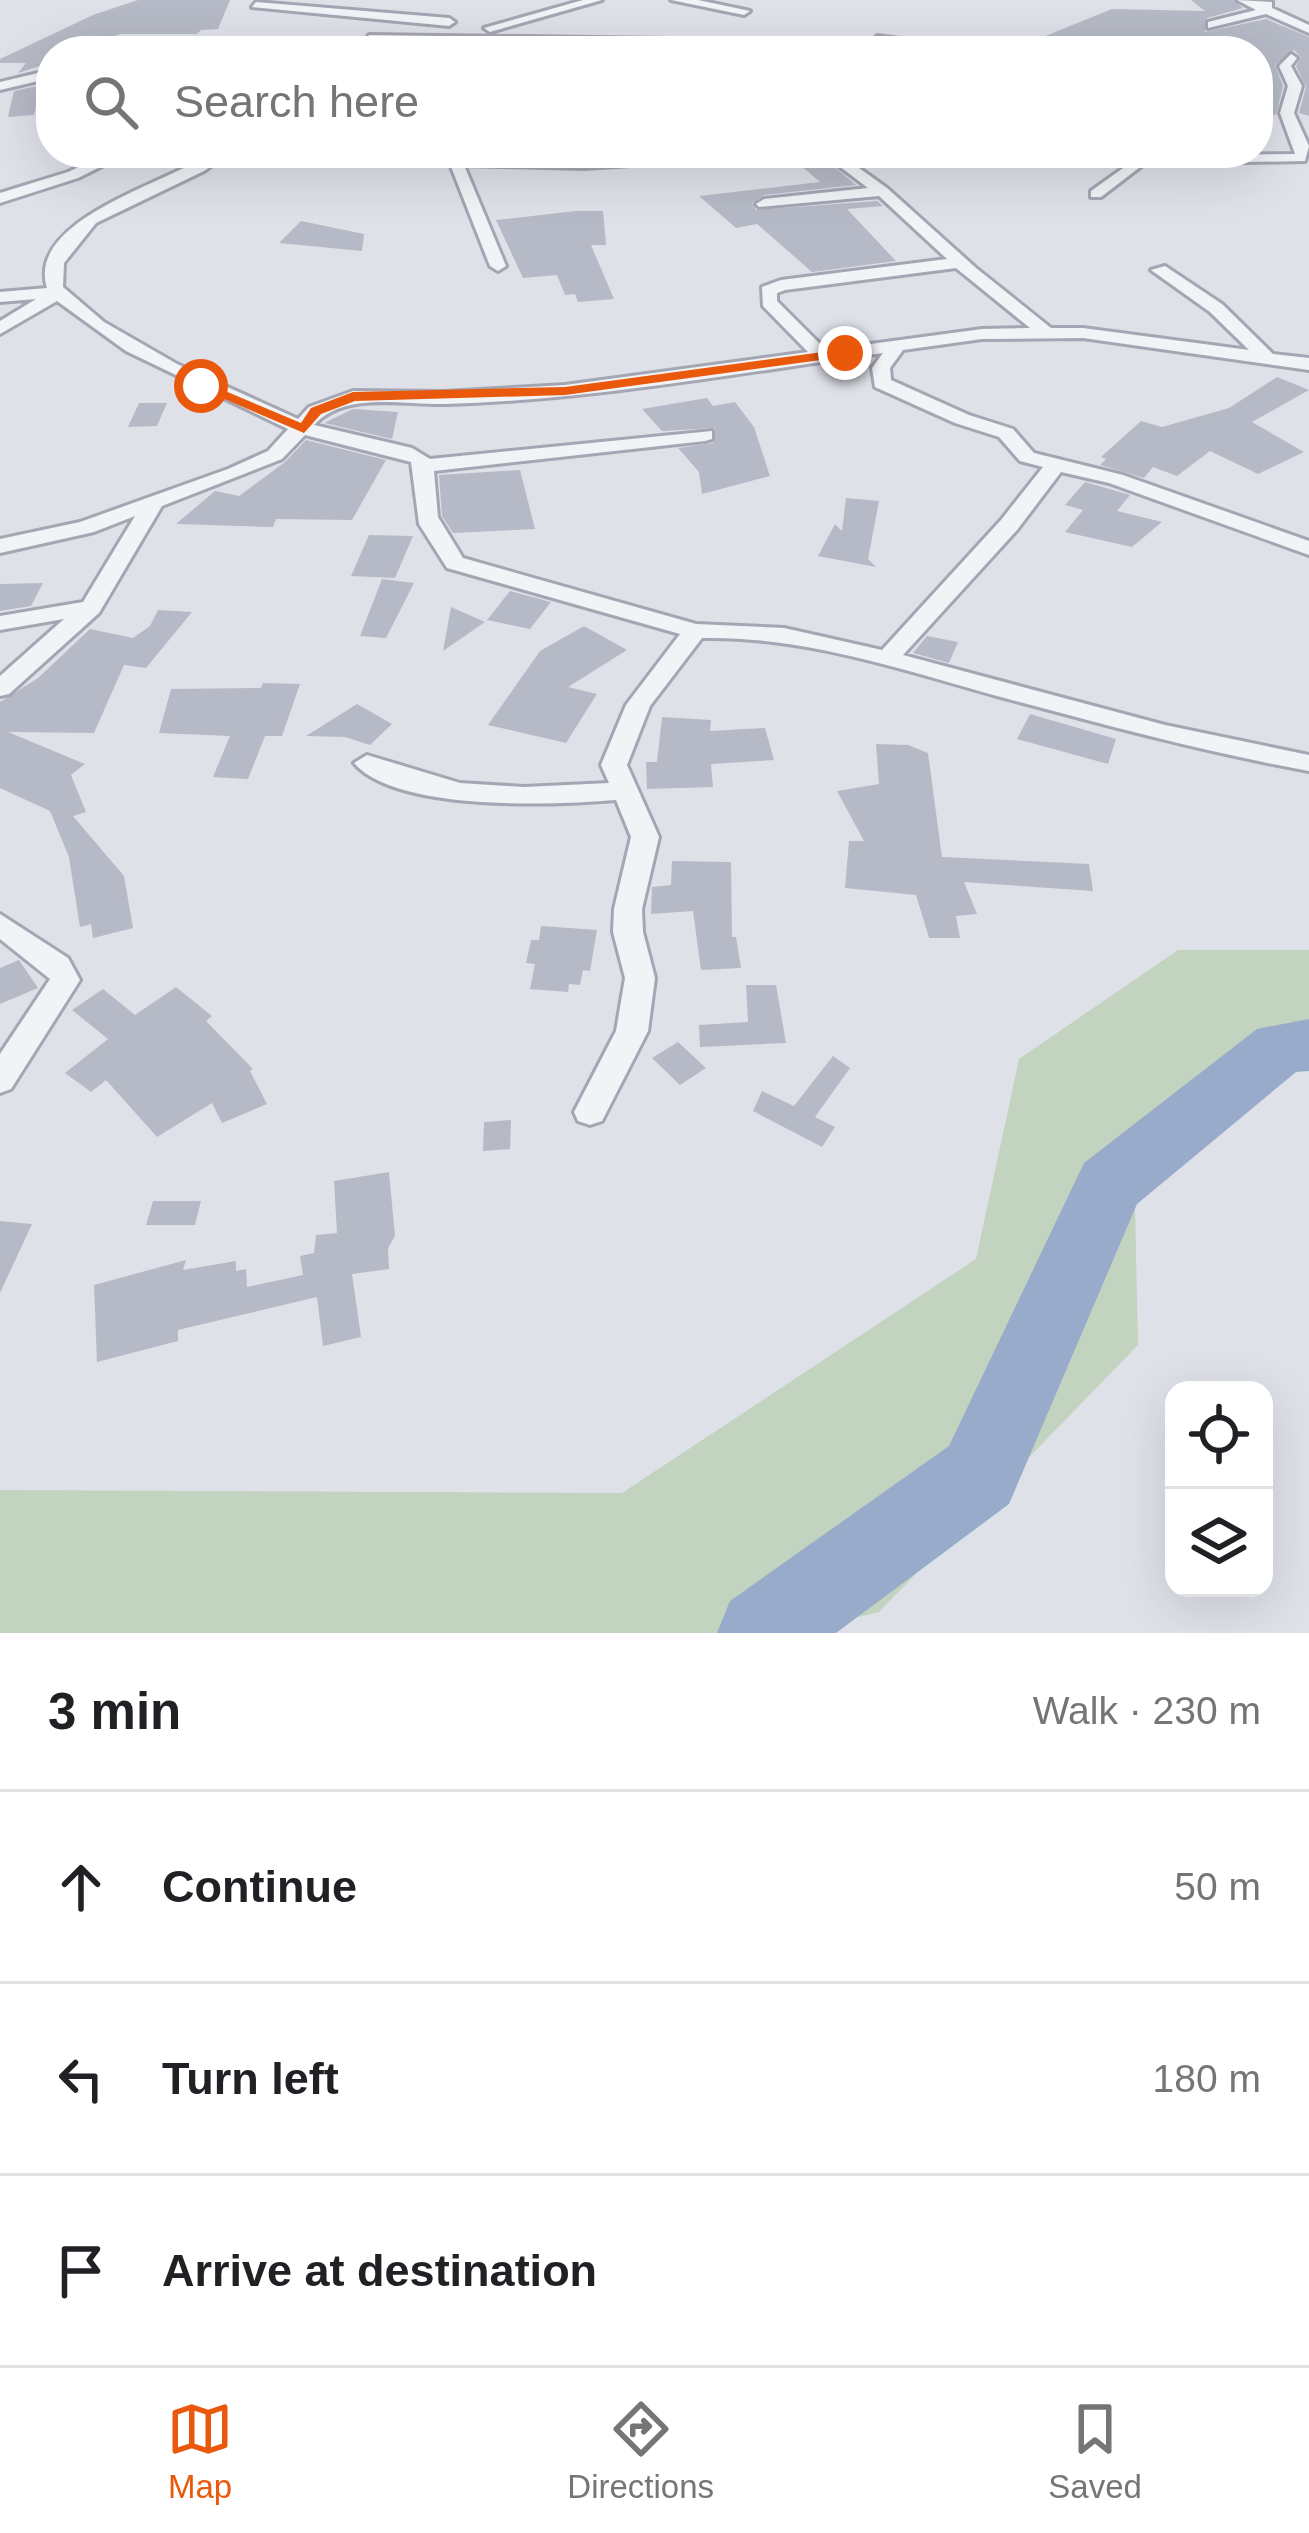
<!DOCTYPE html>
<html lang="en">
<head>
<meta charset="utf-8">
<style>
	:root { --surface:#fff; --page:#f6f6f6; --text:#202124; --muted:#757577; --line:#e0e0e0; --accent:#ea580c }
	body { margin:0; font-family:Arial,sans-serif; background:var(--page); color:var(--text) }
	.controls { position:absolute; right:36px; bottom:36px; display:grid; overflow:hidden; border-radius:24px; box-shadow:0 12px 48px #0002 }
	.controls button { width:108px; height:108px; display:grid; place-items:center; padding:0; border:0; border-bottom:3px solid var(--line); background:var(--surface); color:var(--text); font:60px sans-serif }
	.stop { position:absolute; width:36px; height:36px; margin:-27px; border:9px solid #ea580c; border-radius:50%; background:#fff }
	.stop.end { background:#ea580c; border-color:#fff; box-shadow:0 3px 12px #0008 }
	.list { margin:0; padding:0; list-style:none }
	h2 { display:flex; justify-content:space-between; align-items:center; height:156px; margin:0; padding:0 48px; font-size:51px }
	h2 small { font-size:39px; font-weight:400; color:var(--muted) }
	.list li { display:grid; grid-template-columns:78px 1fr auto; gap:36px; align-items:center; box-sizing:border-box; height:192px; padding:0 48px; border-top:3px solid var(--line) }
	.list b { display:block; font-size:45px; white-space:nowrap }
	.list em { font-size:39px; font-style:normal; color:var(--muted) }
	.icon { flex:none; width:66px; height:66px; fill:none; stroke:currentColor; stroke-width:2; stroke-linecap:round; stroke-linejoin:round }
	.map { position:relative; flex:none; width:1309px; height:1633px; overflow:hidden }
	.search { position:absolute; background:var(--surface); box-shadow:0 12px 48px #0002; left:36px; right:36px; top:36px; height:132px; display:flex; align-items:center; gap:30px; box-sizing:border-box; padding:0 42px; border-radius:48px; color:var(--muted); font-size:45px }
	.sheet { height:732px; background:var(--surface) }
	nav { display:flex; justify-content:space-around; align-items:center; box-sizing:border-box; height:168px; border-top:3px solid var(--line); background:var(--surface); font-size:33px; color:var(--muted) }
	nav a { display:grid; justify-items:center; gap:6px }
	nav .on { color:var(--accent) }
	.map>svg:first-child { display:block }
	.green { fill:#c2d3bf }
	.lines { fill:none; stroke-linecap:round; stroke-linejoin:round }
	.river { fill:#98abca; fill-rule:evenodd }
	.building { fill:#b6bac6 }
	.street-casing { stroke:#a4a7b3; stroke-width:6 }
	.street { fill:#f1f3f7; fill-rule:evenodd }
	.route { fill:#ea580c }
</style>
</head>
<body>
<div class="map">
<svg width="1309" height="1633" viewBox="0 0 1309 1633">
	<rect width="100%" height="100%" fill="#dfe1e9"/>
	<!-- green -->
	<path class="green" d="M1178,950h131v114l-39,-13 -135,155 3,139 -259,267 -85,21h-794v-143l622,3 354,-234 43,-200z"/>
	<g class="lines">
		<!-- river -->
		<path class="river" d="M1309,1019v52l-13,1 -159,132 -128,300 -173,129h-119l13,-32 219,-155 135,-283 173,-134z"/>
	</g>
	<!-- building -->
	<path class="building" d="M138,0h92l-12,29 -17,1 -4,4h-77l-35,14 -34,3 -2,12 -31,10 8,-10h-26v-4l93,-44z
		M1191,0h42l10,8 -36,10 -2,14 61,-13 43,18v79l-10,-3 7,-26 -10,-21 5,-9 -7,-7 -19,15 8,21 -7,29 -18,-1v-63h-187l-43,-8 84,-34 93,2z
		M42,85l-8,30 -26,2 6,-26z
		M786,153h32l38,32 -92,10 -12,8 4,7 121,-9 6,5 -36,3 49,52 -84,11 -55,-48 -21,4 -37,-32 121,-14z
		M576,211h27l3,34h-15l23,54 -36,3 -3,-8 -10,1 -8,-20 -34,3 -27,-58z
		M301,221l63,13 -2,17 -83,-8z
		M1277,377l32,13 -57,32 52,30 -46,22 -48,-23 -33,25 -24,-9 -9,11 -44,-13 6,-6 -5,-2 40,-36 21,6 67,-19z
		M707,398l6,8 22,-4 19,25 16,49 -68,18 -3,-22 -21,-24 35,-5 2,-15 -53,3 -20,-22z
		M139,403h28l-10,23 -29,1z
		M353,409l45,3 -6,27 -68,-16z
		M306,440l80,20 -34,60 -76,-1 -3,8 -97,-3 39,-33 24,5 46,-34z
		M520,470l15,59 -82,4 -11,-17 -3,-41z
		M1085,482l45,13 -13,16 45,11 -30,25 -67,-15 18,-22 -18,-5z
		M846,498l33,3 -11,58 8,8 -58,-11 17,-32 7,7z
		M369,535l44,1 -18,42 -44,-2z
		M382,579l32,4 -28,55 -26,-2z
		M43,583l-12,23 -31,5v-27z
		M510,591l41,11 -21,27 -43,-9z
		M451,607l34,15 -42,29z
		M158,610l34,2 -46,56 -22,-3 -30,68 -86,-1 77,32 -14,11 15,37 -13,4 51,60 9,52 -40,10 -2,-14 -11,3 -11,-70 -19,-46 -50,-23v-86l38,-24 52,-49 43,9 17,-12z
		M584,626l43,24 -59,37 29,7 -31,49 -78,-18 52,-74z
		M927,636l31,6 -9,21 -36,-10z
		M263,683l37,1 -18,52h-17l-17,43 -35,-2 17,-41 -71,-3 12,-44 90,-1z
		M357,704l35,20 -22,21 -25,-8 -39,-1z
		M1030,714l86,25 -8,25 -91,-25z
		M662,717l49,3 -1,11 55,-3 9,32 -63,4 2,23 -66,2 -1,-27h11z
		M876,744l32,1 20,8 14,104 147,7 4,27 -129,-9 13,32 -21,2 4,22h-31l-13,-43 -71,-7 4,-47h15l-27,-50 42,-7z
		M672,861l59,1 1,75h4l5,31 -40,2 -8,-59 -42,3 1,-27 19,-2z
		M541,926l56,4 -7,41 -7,-1 -3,15 -11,-1 -1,8 -38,-3 5,-25 -9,-1 5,-23h8z
		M19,960l19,28 -38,16v-36z
		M746,985h30l10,58 -86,4 -1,-22 49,-3z
		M176,987l36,29 -6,5 47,48 -3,2 17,33 -45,19 -10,-20 -55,34 -51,-57 -15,12 -26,-19 43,-34 -36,-29 31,-21 32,26z
		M678,1042l28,26 -26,17 -28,-27z
		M833,1056l17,12 -35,49 20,10 -13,20 -69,-36 9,-20 32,15z
		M511,1120l-1,29 -27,2 1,-29z
		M389,1172l6,64 -7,12 1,21 -37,5 9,63 -38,9 -6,-49 -139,33v11l-81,21 -3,-77 92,-25 -3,10 53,-9v10l10,-2 1,18 56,-12 -3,-19 14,-3 2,-18 21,-2 -3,-52z
		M153,1201h48l-6,24h-49z
		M0,1221l32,3 -32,69z"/>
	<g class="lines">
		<!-- street casing -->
		<g class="street-casing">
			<path id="street" d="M583,0h19l-112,32 -6,-4z
				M671,0h27l52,11 -6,4z
				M1237,0l35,2v6l37,17v8l-43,-19 -58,14v-6l48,-12z
				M256,2l193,16 6,4 -6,4 -197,-19z
				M369,35l298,4 6,4 -6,4 -302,-5z
				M877,36l85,11 6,4 -95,-8z
				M253,40l-4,7 -91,4 6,-4z
				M1291,54l6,4 -6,8 11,20 -8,27 15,33 -4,15 -161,3 -43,33h-10v-6l49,-35 155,-2 -15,-41 8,-27 -9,-20z
				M51,70v8l-51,12v-8z
				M109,153h19l-50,25 -78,25v-10l68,-21z
				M211,153l373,7 180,-7 -7,4 -173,11 -120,-3 42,101 -8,5 -8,-5 -40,-102 -225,-8 -21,15 -108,52 -32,40 -1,24 41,35 73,42 121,55 11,-12 44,-16 91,1 121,-7 243,-33 -45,-46 -1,-19 19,-7 166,-21 -68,-63 -120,11 -3,-3 8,-5 104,-11 -46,-35h16l49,35 89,80 75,60h32l166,22 -39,-38 -59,-42 14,-4 57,38 51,50 36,4v12l-226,-32 -101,1 -79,11 -13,18 1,12 78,35 44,14 21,24 89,22 186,66v14l-200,-72 -48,-11 -44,58 -114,125 262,70 144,30v16c-105,-19 -208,-47 -312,-75 -96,-27 -194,-60 -295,-58l-52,68 -23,59 32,72 -17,72 1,23 12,46 -7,53 -46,90 -12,4 -12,-4 -4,-9 42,-81 9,-53 -12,-46 1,-23 17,-72 -15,-37c-61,5 -220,12 -262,-37l13,-8 93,28 64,4 85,-4 -8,-18 25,-60 54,-71 -233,-66 -28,-44 -8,-62 -106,-27 -23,24 -120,47 -63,107 -90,81 -9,2v-20l64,-57 -64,11v-14l83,-14 52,-86 -41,16 -94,21v-14l80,-17 148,-53 40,-18 20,-22 -162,-78 -69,-50 -57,33v-13l36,-22 -36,3v-10l47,-4c-22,-69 124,-106 164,-135zM956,268l74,60 -48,1 -156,21 -49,-49v-8l8,-3zM883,353l-11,15 3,19 80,36 44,14 21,24 23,6 -42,53 -119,130 -98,-22 -88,-4 -233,-66 -25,-41 -4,-46 271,-30 7,-2v-8l-282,28 -18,-11 -98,-23c31,-34 89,-20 131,-21 147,-4 293,-31 438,-51z
				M0,914l68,44 12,22 -69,109 -11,4v-39l50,-75 -50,-40z"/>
		</g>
		<!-- street -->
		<use href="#street" class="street"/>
	</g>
	<!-- route -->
	<path class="route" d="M845,349l5,7 -285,39 -210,6 -34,13 -17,19 -110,-47 12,-3 95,40 10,-15 42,-16 212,-5z"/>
</svg>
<div class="controls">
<button><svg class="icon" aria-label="locate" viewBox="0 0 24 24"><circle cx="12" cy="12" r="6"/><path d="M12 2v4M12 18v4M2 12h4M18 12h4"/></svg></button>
<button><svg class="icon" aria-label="layers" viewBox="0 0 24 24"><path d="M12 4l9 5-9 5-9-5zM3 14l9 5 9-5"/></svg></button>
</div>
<div class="stop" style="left:201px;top:386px"></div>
<div class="stop end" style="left:845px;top:353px"></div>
<div class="search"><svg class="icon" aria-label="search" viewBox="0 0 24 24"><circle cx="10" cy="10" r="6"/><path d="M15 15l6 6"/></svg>Search here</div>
</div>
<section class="sheet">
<h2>3 min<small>Walk · 230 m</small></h2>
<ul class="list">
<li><svg class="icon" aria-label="ahead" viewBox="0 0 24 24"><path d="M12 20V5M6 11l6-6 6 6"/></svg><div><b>Continue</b></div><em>50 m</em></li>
<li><svg class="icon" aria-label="left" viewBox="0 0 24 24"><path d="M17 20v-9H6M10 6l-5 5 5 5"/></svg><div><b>Turn left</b></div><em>180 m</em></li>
<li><svg class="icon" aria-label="arrive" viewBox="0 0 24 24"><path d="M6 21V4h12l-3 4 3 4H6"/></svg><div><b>Arrive at destination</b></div></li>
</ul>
</section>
<nav>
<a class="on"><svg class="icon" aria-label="map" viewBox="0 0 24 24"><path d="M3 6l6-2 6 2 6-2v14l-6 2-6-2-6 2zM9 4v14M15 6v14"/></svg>Map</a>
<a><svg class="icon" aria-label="directions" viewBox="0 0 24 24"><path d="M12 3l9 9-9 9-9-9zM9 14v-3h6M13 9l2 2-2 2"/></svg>Directions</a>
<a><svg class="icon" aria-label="saved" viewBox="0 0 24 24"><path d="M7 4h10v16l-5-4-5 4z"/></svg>Saved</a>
</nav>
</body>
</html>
